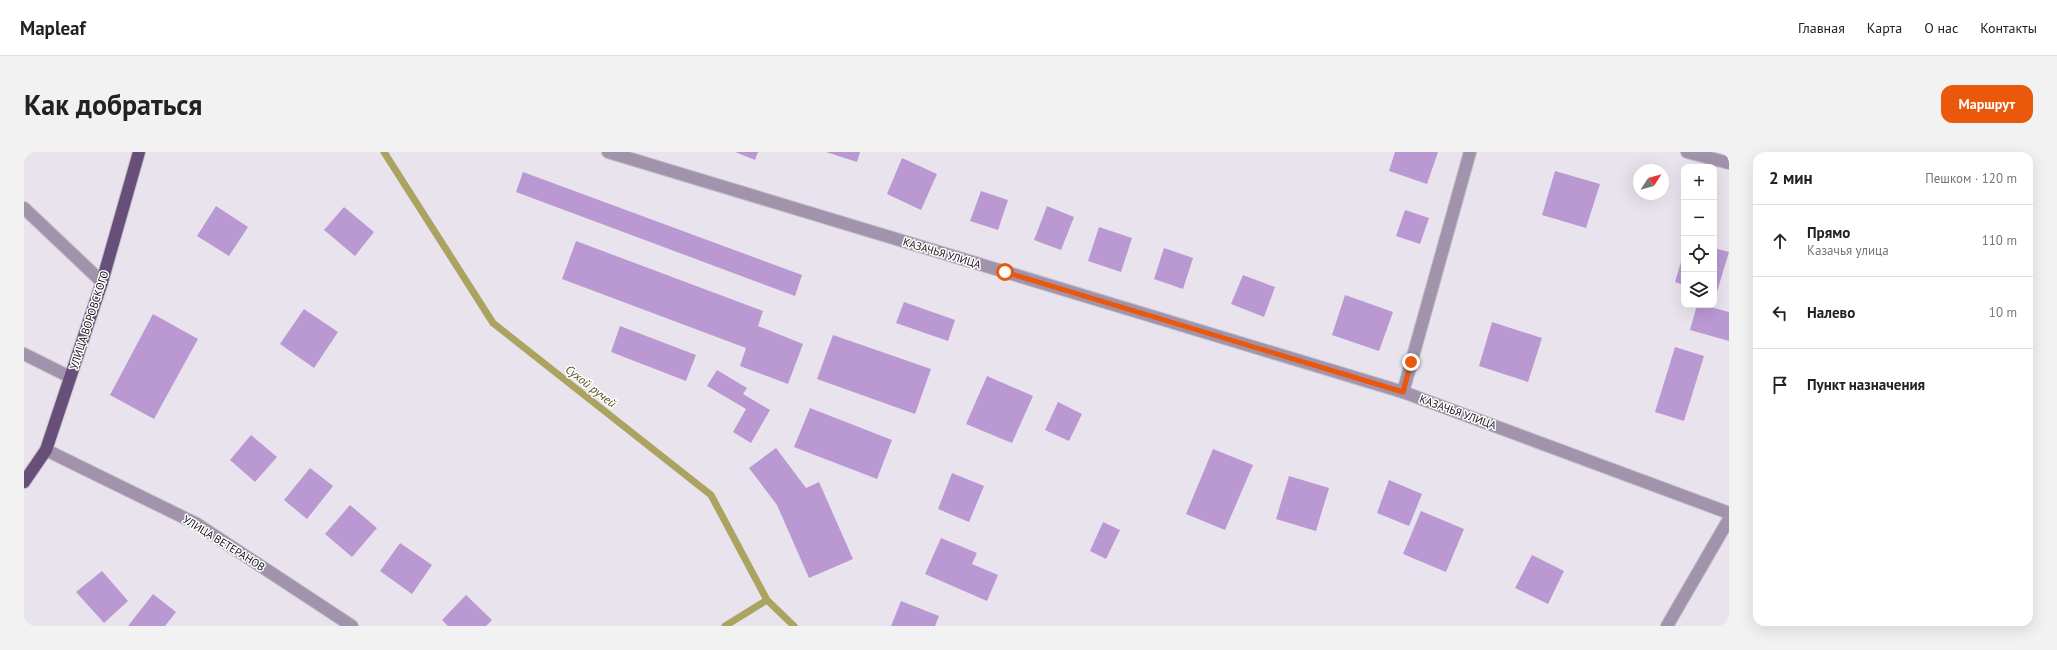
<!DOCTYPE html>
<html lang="ru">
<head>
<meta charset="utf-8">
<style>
	:root { --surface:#fff; --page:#f2f2f2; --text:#222; --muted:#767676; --line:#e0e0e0; --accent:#ea580c }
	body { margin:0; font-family:"PT Sans",sans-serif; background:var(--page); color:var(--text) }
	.controls { position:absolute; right:12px; top:12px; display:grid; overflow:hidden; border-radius:8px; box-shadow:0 4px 16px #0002 }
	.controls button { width:36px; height:36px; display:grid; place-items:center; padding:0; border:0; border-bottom:1px solid var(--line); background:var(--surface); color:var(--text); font:20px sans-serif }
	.compass { position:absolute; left:1609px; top:12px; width:36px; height:36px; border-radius:50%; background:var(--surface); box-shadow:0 4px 16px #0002; rotate:54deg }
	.stop { position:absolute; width:12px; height:12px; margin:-9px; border:3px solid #ea580c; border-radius:50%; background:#fff }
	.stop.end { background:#ea580c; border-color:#fff; box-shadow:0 1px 4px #0008 }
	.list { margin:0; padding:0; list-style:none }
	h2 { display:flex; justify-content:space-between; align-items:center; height:52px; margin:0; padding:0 16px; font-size:17px }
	h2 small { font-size:13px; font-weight:400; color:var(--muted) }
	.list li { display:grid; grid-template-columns:26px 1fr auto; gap:12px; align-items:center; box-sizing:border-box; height:72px; padding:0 16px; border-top:1px solid var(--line) }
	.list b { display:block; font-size:15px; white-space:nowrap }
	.list p { margin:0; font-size:13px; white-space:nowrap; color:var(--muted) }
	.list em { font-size:13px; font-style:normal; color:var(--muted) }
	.icon { flex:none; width:22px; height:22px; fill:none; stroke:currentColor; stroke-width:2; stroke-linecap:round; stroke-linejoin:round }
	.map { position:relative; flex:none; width:1705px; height:474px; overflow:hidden; border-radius:12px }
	header { display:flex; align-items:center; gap:24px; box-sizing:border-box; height:56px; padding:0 20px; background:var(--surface); border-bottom:1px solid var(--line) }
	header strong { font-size:19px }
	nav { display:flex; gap:22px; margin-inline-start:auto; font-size:14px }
	.intro { display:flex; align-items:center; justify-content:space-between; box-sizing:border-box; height:96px; padding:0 24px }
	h1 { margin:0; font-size:28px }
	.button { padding:10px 18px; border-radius:12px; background:var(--accent); color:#fff; font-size:14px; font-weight:700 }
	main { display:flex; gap:24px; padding:0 24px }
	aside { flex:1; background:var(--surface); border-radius:12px; box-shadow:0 4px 16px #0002 }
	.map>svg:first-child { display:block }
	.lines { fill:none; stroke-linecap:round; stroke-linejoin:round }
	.stream { stroke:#aba461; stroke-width:7 }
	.building { fill:#ba99d2 }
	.lane-casing { stroke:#c3bdc7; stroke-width:14 }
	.street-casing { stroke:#c3bdc7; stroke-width:14 }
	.primary-casing { stroke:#c3bdc7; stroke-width:14 }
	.lane { stroke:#a193ac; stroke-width:12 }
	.street { stroke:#a193ac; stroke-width:12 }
	.primary { stroke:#684f7a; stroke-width:12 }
	.route { stroke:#ea580c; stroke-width:5 }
	.labels { text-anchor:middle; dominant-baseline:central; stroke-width:3; stroke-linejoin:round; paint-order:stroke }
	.street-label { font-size:11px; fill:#141215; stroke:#fff }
	.water-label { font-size:12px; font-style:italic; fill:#595320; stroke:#fff }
</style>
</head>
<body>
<header>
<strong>Mapleaf</strong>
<nav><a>Главная</a><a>Карта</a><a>О нас</a><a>Контакты</a></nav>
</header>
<div class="intro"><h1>Как добраться</h1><a class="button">Маршрут</a></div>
<main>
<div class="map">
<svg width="1705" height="474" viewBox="0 0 1705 474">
	<rect width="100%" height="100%" fill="#e9e3ee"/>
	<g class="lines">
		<!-- stream -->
		<path class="stream" d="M360,0l109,171 218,172 56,105 27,26
			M701,474l42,-26"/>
	</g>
	<!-- building -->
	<path class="building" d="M711,0h23l-3,8z
		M802,0h34l-3,10z
		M1371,0h43l-11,32 -38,-13z
		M878,6l35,16 -16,36 -34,-16z
		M1531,19l45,13 -14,44 -44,-13z
		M499,20l279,103 -7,21 -279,-104z
		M957,39l27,9 -10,30 -28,-9z
		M192,54l32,21 -19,29 -32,-20z
		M1023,54l27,11 -13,33 -27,-10z
		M320,55l30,25 -19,24 -31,-26z
		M1381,58l24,8 -9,26 -24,-8z
		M1075,75l33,11 -11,34 -33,-11z
		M552,89l187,70 -5,15 45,18 -15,40 -48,-18 6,-18 -184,-69z
		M1140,96l29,10 -10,31 -29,-10z
		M1690,96l15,4 -13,43 -2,-1z
		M1660,100v33l-9,-3z
		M1219,123l32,12 -11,30 -33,-13z
		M1321,143l48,17 -14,39 -47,-16z
		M880,150l51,18 -7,21 -52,-18z
		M1673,153h6l26,7v29l-39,-11z
		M280,157l34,23 -24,36 -34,-24z
		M129,162l45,25 -44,80 -44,-24z
		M1468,170l50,16 -14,44 -49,-16z
		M596,174l76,29 -10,26 -75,-29z
		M809,183l98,34 -16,45 -98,-35z
		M1651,195l29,9 -20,65 -29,-9z
		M693,218l30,18 -4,6 27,16 -19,33 -18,-11 13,-23 -39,-23z
		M963,224l46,20 -21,47 -46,-19z
		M1034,250l24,12 -13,27 -24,-11z
		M786,256l82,32 -15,39 -83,-32z
		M227,283l26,22 -22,25 -25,-22z
		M752,296l30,40 13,-6 34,77 -44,19 -32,-73 -28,-37z
		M1189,297l40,16 -28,65 -39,-16z
		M286,316l23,18 -26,33 -23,-19z
		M928,321l32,13 -15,36 -31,-13z
		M1265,324l40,12 -13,43 -40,-12z
		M1365,328l33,14 -13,32 -32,-13z
		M326,353l27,23 -25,29 -27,-23z
		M1397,359l43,18 -18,43 -43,-18z
		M1079,370l17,8 -14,29 -16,-8z
		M917,386l36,15 -5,11 26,11 -11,26 -62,-27z
		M376,391l32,22 -20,29 -32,-23z
		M1508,403l32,16 -16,33 -33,-16z
		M78,419l26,30 -24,22 -28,-31z
		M129,442l23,18 -11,14h-37z
		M442,443l26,25 -6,6h-38l-6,-6z
		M877,449l38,15 -4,10h-44z"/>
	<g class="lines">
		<!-- lane casing -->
		<g class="lane-casing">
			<path id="lane" d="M0,56l78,74
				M1379,240l67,-240"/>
		</g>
		<!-- street casing -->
		<g class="street-casing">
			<path id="street" d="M584,0l795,240 326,121
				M1663,0l42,11
				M0,202l46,23
				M22,298l151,74 155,102
				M1643,474l62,-107"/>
		</g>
		<!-- primary casing -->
		<g class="primary-casing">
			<path id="primary" d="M0,330l22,-32 56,-168 37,-130"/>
		</g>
		<!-- lane -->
		<use href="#lane" class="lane"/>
		<!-- street -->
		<use href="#street" class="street"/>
		<!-- primary -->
		<use href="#primary" class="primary"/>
	</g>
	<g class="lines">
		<!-- route -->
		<path class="route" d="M981,120l398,120 8,-30"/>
	</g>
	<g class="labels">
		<!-- street labels -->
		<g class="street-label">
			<text transform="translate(918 101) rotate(17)">КАЗАЧЬЯ УЛИЦА</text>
			<text transform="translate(65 168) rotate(-72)">УЛИЦА ВОРОВСКОГО</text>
			<text transform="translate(1434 260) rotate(20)">КАЗАЧЬЯ УЛИЦА</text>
			<text transform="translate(200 391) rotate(32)">УЛИЦА ВЕТЕРАНОВ</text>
		</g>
		<!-- water labels -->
		<g class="water-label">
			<text transform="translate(567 234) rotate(38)">Сухой ручей</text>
		</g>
	</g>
</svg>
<div class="controls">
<button>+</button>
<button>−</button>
<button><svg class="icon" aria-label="locate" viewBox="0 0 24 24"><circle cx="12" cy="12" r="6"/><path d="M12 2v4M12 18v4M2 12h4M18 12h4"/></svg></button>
<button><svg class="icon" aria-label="layers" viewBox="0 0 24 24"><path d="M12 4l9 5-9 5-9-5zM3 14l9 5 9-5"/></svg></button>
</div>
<svg class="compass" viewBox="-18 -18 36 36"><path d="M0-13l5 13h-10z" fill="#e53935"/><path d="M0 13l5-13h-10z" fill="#767676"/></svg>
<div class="stop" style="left:981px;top:120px"></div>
<div class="stop end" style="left:1387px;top:210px"></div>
</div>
<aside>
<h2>2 мин<small>Пешком · 120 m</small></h2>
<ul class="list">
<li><svg class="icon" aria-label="ahead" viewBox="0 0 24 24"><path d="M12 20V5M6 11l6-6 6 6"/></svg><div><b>Прямо</b><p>Казачья улица</p></div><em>110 m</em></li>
<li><svg class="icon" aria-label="left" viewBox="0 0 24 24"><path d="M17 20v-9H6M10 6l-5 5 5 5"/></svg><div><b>Налево</b></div><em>10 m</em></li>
<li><svg class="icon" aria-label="arrive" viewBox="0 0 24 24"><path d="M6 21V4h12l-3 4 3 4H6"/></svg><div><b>Пункт назначения</b></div></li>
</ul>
</aside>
</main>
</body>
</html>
